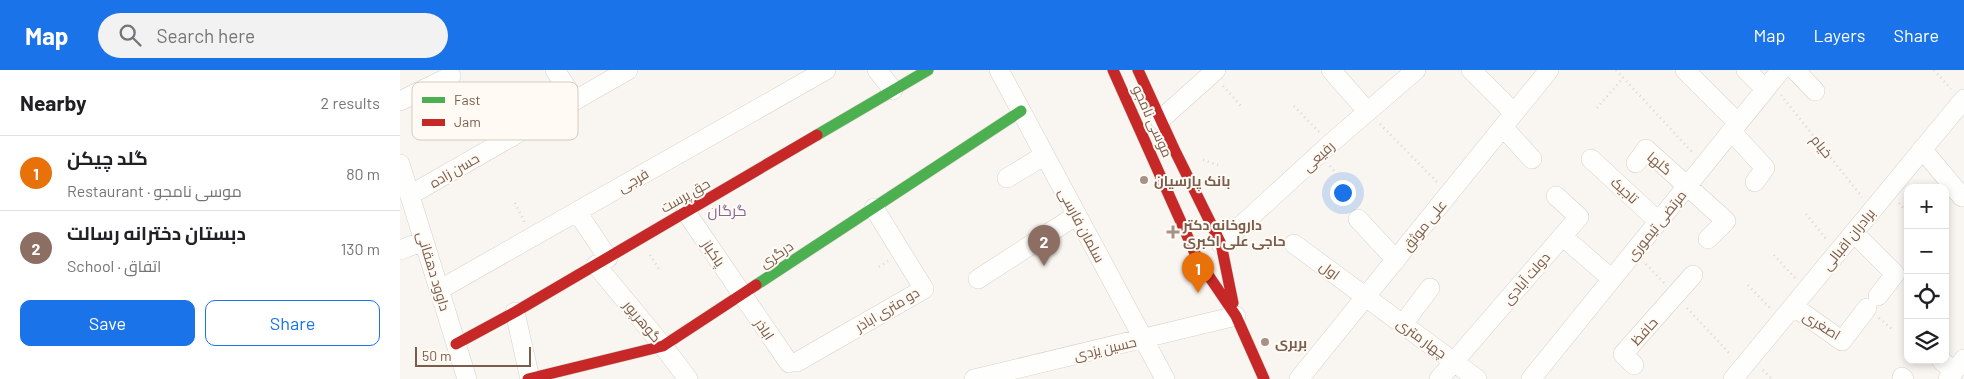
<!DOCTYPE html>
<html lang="en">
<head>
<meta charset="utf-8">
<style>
	:root { --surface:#fff; --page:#f2f2f2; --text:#202124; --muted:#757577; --line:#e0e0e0; --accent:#1a73e8 }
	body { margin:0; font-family:Barlow,Cairo,sans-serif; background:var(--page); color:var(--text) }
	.controls { position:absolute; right:15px; bottom:15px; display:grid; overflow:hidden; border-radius:10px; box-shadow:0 2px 8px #0003 }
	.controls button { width:45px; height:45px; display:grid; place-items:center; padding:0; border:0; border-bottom:1px solid var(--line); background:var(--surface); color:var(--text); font:25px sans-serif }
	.scale { position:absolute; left:15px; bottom:12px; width:116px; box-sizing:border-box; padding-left:5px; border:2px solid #7a5c4d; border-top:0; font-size:14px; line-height:18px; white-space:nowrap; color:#7a5c4d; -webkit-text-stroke:4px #fffaf3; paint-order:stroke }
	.you { position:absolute; left:942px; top:122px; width:18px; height:18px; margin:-12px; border:4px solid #fff; border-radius:50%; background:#1a73e8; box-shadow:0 0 0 8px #1a73e833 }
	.badge { display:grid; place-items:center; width:32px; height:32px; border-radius:50%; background:var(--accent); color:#fff; font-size:16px; font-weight:700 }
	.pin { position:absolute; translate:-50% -41px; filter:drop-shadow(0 1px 2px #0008) }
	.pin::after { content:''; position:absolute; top:26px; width:18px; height:15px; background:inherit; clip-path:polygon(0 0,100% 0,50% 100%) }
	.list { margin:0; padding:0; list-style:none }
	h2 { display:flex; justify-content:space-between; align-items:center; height:65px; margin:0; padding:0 20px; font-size:21px }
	h2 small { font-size:16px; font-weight:400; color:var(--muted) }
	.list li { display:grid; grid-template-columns:32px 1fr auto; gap:15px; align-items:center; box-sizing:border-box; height:75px; padding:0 20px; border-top:1px solid var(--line) }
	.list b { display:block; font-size:19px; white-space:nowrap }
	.list p { margin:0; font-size:16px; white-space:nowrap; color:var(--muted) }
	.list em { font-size:16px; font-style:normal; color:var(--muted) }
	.actions { display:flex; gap:10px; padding:15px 20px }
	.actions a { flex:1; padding:11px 0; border:1px solid var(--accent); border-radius:10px; text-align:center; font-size:18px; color:var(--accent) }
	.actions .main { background:var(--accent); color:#fff }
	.icon { flex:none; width:28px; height:28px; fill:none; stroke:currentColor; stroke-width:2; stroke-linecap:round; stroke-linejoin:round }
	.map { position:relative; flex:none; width:1564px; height:309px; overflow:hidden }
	header { display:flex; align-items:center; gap:30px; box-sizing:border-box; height:70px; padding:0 25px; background:var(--accent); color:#fff }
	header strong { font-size:24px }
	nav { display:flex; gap:28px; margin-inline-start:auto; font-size:18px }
	.search { width:350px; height:45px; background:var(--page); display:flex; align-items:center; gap:12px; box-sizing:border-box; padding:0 18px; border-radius:28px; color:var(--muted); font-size:19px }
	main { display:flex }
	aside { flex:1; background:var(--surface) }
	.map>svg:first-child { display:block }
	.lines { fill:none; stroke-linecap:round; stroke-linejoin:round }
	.street-casing { stroke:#d7d1cb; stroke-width:20 }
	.fast-casing { stroke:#d9d2cb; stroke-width:12 }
	.jam-casing { stroke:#d9d2cb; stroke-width:12 }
	.path { stroke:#dcd5d0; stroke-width:2.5; stroke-dasharray:1 4; stroke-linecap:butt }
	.street { stroke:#fefefd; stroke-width:19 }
	.fast { stroke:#4caf50; stroke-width:11 }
	.jam { stroke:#c62828; stroke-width:11 }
	.poi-dot { fill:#a69286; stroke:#fffaf3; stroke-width:2 }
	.labels { text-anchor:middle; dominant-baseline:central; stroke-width:4; stroke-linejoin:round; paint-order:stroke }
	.street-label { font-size:14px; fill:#7a5c4d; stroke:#fffaf3 }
	.poi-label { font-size:14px; font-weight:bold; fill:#7a5c4d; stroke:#fffaf3; text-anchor:start }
	.neighbourhood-label { font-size:15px; fill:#846695; stroke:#fffaf3 }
	.key { fill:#fffaf3; stroke:#d7cbc1; stroke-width:1 }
	.key-label { font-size:14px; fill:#7a5c4d }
</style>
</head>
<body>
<header>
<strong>Map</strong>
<div class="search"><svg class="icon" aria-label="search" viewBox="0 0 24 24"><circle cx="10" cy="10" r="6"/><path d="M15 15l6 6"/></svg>Search here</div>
<nav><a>Map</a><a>Layers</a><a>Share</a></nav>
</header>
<main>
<aside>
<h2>Nearby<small>2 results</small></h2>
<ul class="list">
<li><span class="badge" style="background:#e8710a">1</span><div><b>گلد چیکن</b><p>Restaurant · موسی نامجو</p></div><em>80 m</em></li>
<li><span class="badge" style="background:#8d6e63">2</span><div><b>دبستان دخترانه رسالت</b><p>School · اتفاق</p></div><em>130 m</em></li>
</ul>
<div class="actions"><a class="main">Save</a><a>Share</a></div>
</aside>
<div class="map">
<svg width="1564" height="309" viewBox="0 0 1564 309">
	<rect width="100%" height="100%" fill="#f9f5f0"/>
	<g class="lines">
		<!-- street casing -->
		<g class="street-casing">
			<path id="street" d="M155,0l20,30
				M477,0l16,20
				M599,0l166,309
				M931,0l36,41
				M1071,0l43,43
				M1285,0l53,53
				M1346,0l19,19
				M1395,0l20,21
				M92,30l20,37
				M0,31l51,-25
				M760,50l56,-50
				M1103,57l29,32
				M1331,61l34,37 -10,14
				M1522,79l40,48
				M1191,89l67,62
				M1236,93l10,-14 80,72 -18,18
				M0,94l67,215
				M607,108l38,-23
				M10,125l218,-125
				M177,142l31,46
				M286,142l103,151
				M958,149l38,41
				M1454,163l41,41 -17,22
				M1162,166l50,43
				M821,174l109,-100 86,-74
				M894,174l183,135
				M0,180l24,-9
				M196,195l67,81 25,33
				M578,209l99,-64
				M39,220l387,-220
				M1393,236l49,35 25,-33
				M115,242l15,67
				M1003,254l27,-36
				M1541,290l13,12
				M397,292l127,-73 -50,-81
				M1234,295l-11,-11 70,-79
				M1502,307l2,2
				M574,309l262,-63
				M899,309l250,-309
				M1039,309l140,-162 -23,-21
				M1131,309l250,-309
				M1333,309l231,-280
				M1548,309l16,-20"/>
		</g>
		<!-- fast casing -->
		<g class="fast-casing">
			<path id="fast" d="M417,65l111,-65
				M356,215l265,-174"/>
		</g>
		<!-- jam casing -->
		<g class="jam-casing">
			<path id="jam" d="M713,0l85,190 38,56 28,63
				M738,0l37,81 46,93 12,59
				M56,274l59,-32 302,-177
				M128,309l135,-33 93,-61"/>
		</g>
		<!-- path -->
		<path class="path" d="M1216,0l77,83
			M1534,0l17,19
			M823,16l18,20
			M1381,25l81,102
			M894,36l25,26
			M1197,38l26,-30
			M980,54l57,58
			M803,90l15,5
			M930,96l5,6
			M115,133l10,20
			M1499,133l9,11
			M1406,144l21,26
			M250,185l10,16
			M1374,185l21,23
			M1246,194l19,20
			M479,197l9,-6
			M1348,215l22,23
			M1287,238l44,47
			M1479,248l14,12
			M1363,300l9,9"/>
		<!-- street -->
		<use href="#street" class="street"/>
		<!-- fast -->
		<use href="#fast" class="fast"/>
		<!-- jam -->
		<use href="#jam" class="jam"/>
	</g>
	<!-- markers -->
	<g class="poi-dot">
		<circle cx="744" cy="110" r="5"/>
		<path d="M770.5 154.5h5v5h5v5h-5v5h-5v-5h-5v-5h5z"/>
		<circle cx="865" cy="272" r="5"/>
	</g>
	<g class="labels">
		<!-- street labels -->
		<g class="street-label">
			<text transform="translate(753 51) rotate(66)">موسی نامجو</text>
			<text transform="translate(1422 76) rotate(51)">خیام</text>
			<text transform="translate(918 86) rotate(-43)">رفیعی</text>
			<text transform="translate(1260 93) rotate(40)">گلها</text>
			<text transform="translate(54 100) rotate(-30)">حسن زاده</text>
			<text transform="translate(233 110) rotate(-30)">فرجی</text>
			<text transform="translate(1225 120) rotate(43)">تاجیک</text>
			<text transform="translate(285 125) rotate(-30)">حق پرست</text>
			<text transform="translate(682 155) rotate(62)">سلمان فارسی</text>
			<text transform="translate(1024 155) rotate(-51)">علی موثق</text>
			<text transform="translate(1256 155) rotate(-51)">مرتضی تیموری</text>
			<text transform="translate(1448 169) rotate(-51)">برادران اقبالی</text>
			<text transform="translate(314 183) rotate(56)">پاکباز</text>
			<text transform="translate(376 184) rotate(-33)">درگری</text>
			<text transform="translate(930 200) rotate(36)">اول</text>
			<text transform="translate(34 201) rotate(73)">داوود دهقانی</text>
			<text transform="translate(1126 208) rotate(-49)">دولت آبادی</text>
			<text transform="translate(487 239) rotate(-31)">دو متری اباذر</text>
			<text transform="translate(243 251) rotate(50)">گوهرپور</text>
			<text transform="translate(1422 255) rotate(32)">اصغری</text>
			<text transform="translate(365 259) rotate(56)">اباذر</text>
			<text transform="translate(1244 261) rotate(-48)">حافظ</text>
			<text transform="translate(1022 268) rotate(36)">چهار متری</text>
			<text transform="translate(705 278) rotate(-13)">حسین یزدی</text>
		</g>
		<!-- poi labels -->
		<g class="poi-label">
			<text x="754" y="110">بانک پارسیان</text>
			<text x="783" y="154">داروخانه دکتر<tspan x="783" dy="16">حاجی علی اکبری</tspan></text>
			<text x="875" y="272">بربری</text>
		</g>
		<!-- neighbourhood labels -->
		<g class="neighbourhood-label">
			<text x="327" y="140">گرگان</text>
		</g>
	</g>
	<!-- legend -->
	<rect x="12" y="12" width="166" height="58" rx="8" class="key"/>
	<rect x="22" y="27" width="23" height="6" fill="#4caf50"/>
	<rect x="22" y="49" width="23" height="7" fill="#c62828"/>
	<g class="key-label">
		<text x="54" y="35">Fast</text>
		<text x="54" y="57">Jam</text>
	</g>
</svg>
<div class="controls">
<button>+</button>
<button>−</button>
<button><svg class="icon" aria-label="locate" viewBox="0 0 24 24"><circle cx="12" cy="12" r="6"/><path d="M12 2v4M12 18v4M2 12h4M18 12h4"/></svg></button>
<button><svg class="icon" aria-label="layers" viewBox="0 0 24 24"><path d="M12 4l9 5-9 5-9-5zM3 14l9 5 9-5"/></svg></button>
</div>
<div class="scale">50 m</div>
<div class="you"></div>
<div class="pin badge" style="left:798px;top:223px;background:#e8710a">1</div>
<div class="pin badge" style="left:644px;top:196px;background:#8d6e63">2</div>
</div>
</main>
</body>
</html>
